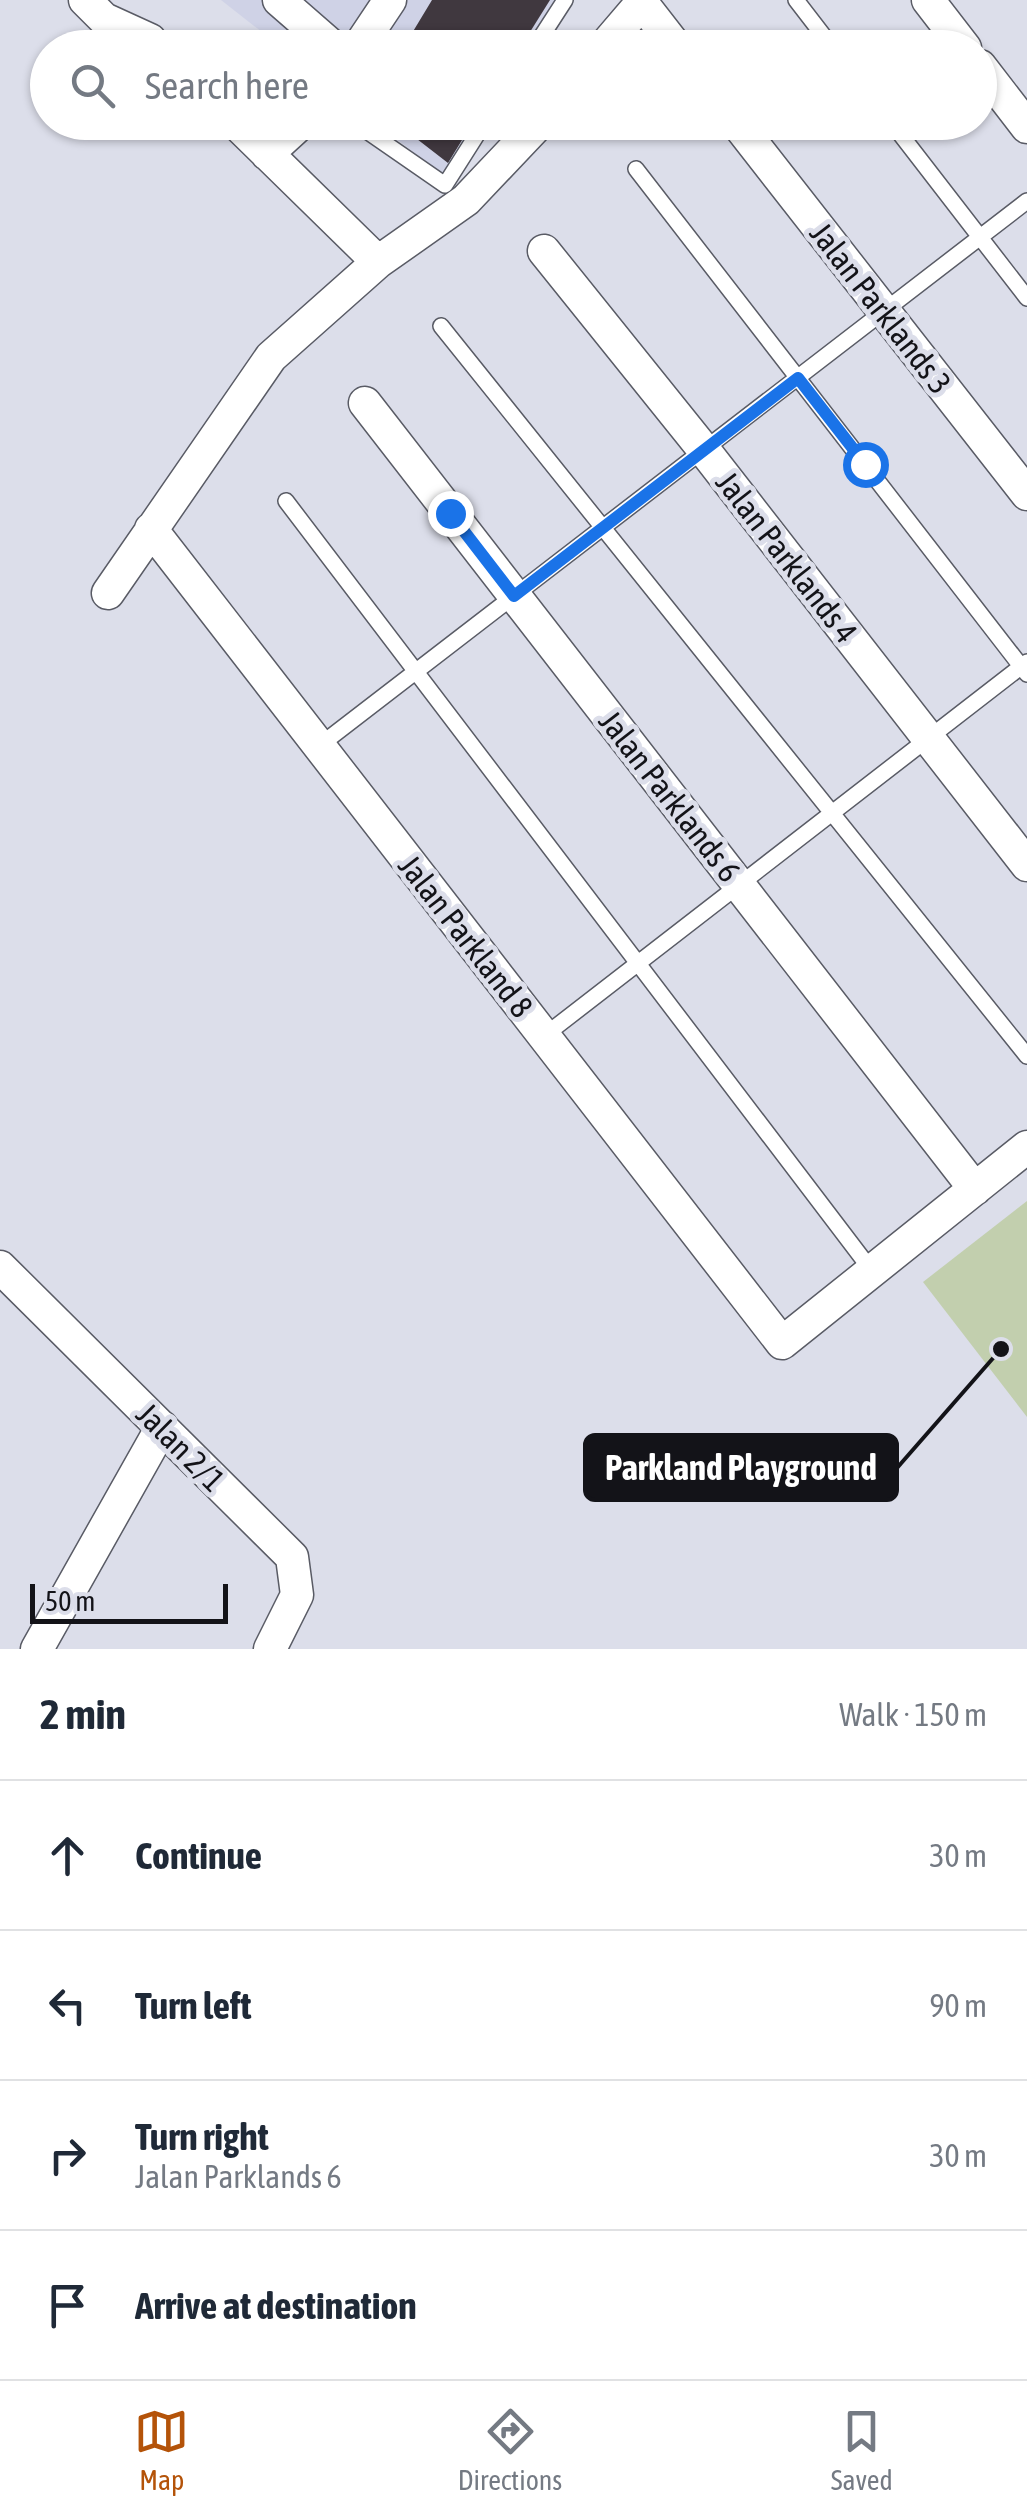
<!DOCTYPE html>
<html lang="en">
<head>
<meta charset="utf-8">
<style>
	:root { --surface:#fff; --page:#f2f2f3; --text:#1f2937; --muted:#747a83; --line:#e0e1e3; --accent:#b45309 }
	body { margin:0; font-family:"Asap Condensed",sans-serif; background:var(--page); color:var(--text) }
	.scale { position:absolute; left:30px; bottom:25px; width:198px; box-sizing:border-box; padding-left:10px; border:5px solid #131318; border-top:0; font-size:28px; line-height:35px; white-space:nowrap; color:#131318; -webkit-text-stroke:8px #dcdeea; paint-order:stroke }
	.stop { position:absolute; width:30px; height:30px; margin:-22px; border:8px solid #1a73e8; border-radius:50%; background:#fff }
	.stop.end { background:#1a73e8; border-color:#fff; box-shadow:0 2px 10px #0008 }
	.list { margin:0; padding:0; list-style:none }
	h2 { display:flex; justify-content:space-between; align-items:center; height:130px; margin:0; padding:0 40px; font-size:42px }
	h2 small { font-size:32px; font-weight:400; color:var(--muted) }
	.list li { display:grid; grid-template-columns:65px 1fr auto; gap:30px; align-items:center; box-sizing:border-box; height:150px; padding:0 40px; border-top:2px solid var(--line) }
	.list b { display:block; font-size:38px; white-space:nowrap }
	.list p { margin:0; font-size:32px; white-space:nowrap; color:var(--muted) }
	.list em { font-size:32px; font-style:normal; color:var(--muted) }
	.icon { flex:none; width:55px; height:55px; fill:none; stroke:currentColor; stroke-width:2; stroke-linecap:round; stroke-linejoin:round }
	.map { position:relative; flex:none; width:1027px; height:1649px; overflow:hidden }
	.search { position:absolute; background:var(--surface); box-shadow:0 2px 8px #0004; left:30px; right:30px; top:30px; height:110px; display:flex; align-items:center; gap:25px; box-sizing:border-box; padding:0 35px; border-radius:55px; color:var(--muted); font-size:38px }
	.sheet { height:730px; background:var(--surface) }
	nav { display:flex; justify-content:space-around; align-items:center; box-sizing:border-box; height:140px; border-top:2px solid var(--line); background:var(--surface); font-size:28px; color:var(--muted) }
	nav a { display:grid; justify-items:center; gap:5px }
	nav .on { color:var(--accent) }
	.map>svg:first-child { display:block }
	.built { fill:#cfd2e6 }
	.green { fill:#c2cfae }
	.building { fill:#40383f }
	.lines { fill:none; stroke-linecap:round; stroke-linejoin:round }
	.service-casing { stroke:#595b65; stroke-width:18 }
	.minor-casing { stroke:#595b65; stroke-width:35 }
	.service { stroke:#fff; stroke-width:15 }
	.minor { stroke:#fff; stroke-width:32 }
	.route { stroke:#1a73e8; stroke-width:12 }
	.labels { text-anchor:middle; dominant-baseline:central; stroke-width:10; stroke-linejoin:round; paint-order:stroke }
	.street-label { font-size:32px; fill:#131318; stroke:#dcdeea }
	.leader { fill:none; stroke:#131318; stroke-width:4 }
	.callout-dot { fill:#131318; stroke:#dcdeea; stroke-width:4 }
	.callout { fill:#131318; stroke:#131318; stroke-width:4 }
	.callout-label { font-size:35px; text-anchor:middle; font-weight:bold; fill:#fff }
</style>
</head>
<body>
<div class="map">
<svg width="1027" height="1649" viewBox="0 0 1027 1649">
	<rect width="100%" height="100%" fill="#dcdeea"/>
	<!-- built -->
	<path class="built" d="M221,0h335l-31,48 -244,-1z
		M376,123h101l-34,52z"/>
	<!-- green -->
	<path class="green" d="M1027,1201v216l-104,-135z"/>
	<!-- building -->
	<path class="building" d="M432,0h118l-30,48h-117z
		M395,122h78l-25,41z"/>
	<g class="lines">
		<!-- service casing -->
		<g class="service-casing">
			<path id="service" d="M796,0l37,48
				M534,48l31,-48
				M354,122l91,63 40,-63
				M891,122l136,176
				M636,169l391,505
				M441,326l586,730
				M286,501l586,770
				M319,746l708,-545
				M544,1036l483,-374"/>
		</g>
		<!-- minor casing -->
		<g class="minor-casing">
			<path id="minor" d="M85,0l19,19 46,21
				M279,0l55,48
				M928,0l37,48
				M642,3l35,45
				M358,48l32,-48
				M603,48l41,-48
				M980,66l47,61
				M235,122l143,140
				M736,122l291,372
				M267,154l35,-32
				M544,251l160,199 323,415
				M365,403l610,786
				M151,529l631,814 245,-196
				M108,593l163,-236 107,-95 88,-62 74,-78
				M0,1267l292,290 5,38 -27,54
				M37,1649l125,-222"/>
		</g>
		<!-- service -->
		<use href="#service" class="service"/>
		<!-- minor -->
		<use href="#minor" class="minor"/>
	</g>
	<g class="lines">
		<!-- route -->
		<path class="route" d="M450,513l64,83 284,-218 67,86"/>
	</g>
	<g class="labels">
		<!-- street labels -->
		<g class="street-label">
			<text transform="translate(881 308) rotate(52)">Jalan Parklands 3</text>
			<text transform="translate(787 557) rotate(52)">Jalan Parklands 4</text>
			<text transform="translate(670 796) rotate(52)">Jalan Parklands 6</text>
			<text transform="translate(466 936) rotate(52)">Jalan Parkland 8</text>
			<text transform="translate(181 1447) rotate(45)">Jalan 2/1</text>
		</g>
	</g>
	<!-- callouts -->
	<path class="leader" d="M1001 1349L897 1468"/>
	<circle class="callout-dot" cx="1001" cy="1349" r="10"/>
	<rect class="callout" x="585" y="1435" width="312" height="65" rx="10"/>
	<g class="callout-label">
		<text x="741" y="1480">Parkland Playground</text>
	</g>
</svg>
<div class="scale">50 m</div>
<div class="stop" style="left:865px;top:464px"></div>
<div class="stop end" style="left:450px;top:513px"></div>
<div class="search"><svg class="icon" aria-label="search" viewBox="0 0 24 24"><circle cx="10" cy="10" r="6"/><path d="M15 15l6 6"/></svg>Search here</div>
</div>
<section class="sheet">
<h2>2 min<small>Walk · 150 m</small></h2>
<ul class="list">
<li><svg class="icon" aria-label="ahead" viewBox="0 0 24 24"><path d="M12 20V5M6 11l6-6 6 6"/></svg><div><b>Continue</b></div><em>30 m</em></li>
<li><svg class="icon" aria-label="left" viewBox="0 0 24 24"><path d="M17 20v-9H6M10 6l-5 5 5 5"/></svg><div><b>Turn left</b></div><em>90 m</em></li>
<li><svg class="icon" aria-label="right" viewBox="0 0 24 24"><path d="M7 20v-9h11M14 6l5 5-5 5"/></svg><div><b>Turn right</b><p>Jalan Parklands 6</p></div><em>30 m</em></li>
<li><svg class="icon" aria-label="arrive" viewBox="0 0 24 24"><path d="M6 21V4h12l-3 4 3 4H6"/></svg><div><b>Arrive at destination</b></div></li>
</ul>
</section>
<nav>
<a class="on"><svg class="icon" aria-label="map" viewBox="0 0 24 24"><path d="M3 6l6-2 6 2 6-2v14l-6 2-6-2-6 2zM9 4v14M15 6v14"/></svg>Map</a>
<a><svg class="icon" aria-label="directions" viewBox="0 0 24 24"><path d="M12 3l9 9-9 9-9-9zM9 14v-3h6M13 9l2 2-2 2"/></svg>Directions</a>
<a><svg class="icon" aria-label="saved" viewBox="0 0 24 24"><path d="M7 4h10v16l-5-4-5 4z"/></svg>Saved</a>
</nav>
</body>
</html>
